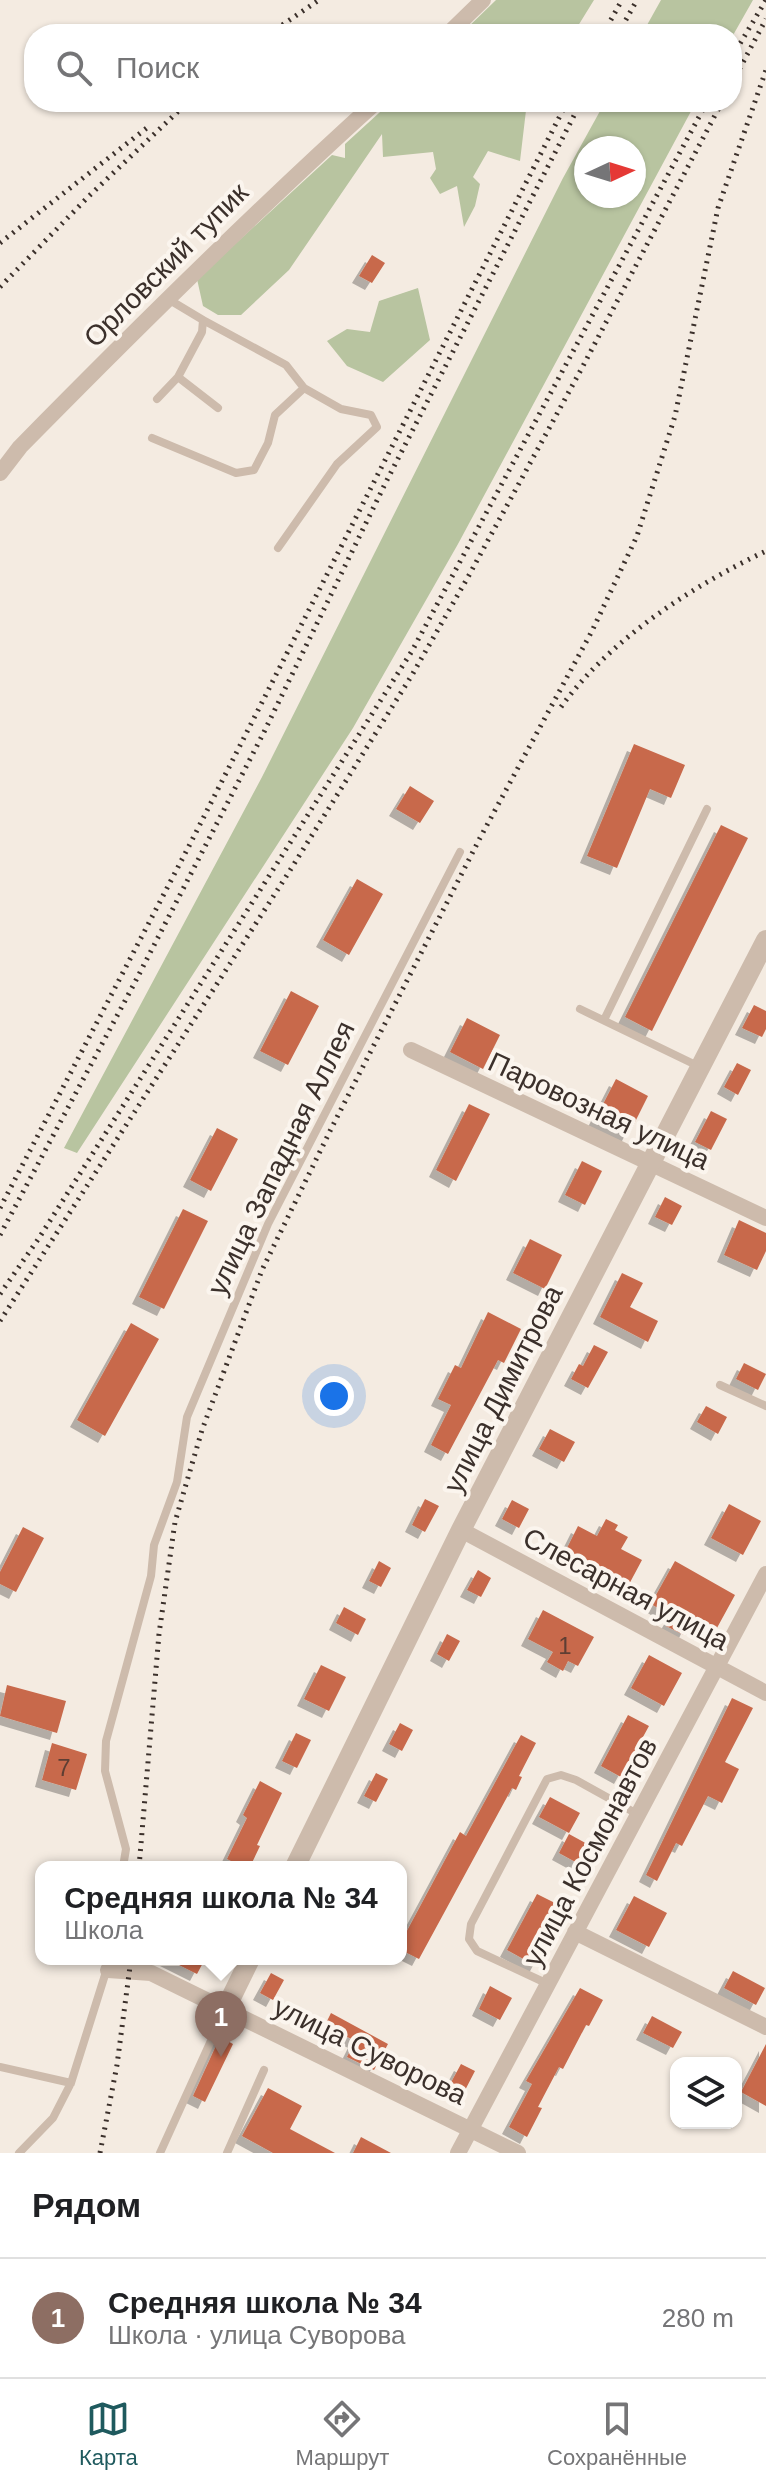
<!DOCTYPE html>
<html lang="ru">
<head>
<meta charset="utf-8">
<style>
	:root { --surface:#fff; --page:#f2f2f2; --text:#202124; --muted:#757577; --line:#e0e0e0; --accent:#1f5a5e }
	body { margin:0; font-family:Helvetica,sans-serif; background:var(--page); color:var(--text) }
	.controls { position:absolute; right:24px; bottom:24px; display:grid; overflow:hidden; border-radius:16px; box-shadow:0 2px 6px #0004 }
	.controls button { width:72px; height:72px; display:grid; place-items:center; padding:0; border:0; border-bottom:2px solid var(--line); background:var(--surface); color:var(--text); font:40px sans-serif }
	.compass { position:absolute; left:574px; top:136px; width:72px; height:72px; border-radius:50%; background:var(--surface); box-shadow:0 2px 6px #0004; rotate:86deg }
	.you { position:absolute; left:334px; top:1396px; width:28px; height:28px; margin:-20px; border:6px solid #fff; border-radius:50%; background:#1a73e8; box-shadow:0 0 0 12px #1a73e833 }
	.badge { display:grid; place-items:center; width:52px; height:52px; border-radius:50%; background:var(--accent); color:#fff; font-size:26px; font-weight:700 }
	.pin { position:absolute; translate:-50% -66px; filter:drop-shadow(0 2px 4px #0008) }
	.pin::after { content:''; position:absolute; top:42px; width:28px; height:24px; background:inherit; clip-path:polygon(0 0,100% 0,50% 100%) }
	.popup { position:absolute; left:35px; top:1861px; width:372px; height:104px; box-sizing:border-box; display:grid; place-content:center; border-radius:16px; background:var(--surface); filter:drop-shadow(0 2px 6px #0005); font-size:26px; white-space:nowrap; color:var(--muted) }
	.popup b { font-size:30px; color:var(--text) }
	.popup::after { content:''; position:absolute; left:50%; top:100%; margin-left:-16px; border:16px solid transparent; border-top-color:var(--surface) }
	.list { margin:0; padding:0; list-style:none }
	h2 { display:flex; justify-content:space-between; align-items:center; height:104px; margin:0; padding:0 32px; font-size:34px }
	h2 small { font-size:26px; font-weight:400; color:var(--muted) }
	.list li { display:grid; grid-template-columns:52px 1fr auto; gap:24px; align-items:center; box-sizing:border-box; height:120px; padding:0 32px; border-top:2px solid var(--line) }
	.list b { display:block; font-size:30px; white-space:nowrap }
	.list p { margin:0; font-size:26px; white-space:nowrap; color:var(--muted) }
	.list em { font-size:26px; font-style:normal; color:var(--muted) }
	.icon { flex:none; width:44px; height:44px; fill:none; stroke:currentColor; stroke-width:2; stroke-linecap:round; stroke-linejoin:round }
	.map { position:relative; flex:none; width:766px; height:2153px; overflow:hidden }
	.search { position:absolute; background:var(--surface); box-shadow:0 2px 6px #0004; left:24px; right:24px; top:24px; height:88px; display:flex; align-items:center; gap:20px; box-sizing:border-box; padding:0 28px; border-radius:32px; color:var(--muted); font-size:30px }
	.sheet { height:224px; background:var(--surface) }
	nav { display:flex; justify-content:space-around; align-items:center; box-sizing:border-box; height:112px; border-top:2px solid var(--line); background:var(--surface); font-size:22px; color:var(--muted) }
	nav a { display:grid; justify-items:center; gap:4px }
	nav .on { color:var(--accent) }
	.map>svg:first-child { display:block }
	.green { fill:#b8c4a0; fill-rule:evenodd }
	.building { fill:#c8694b; filter:url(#shadow) }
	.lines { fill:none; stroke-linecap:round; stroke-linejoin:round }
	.service { stroke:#cdbbac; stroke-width:8 }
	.minor { stroke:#cdbbac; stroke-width:16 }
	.tertiary { stroke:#cdbbac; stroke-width:20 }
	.rail { stroke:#3b302b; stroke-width:5; stroke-dasharray:2 6; stroke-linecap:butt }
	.labels { text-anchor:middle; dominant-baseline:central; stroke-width:8; stroke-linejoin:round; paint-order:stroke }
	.number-label { font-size:24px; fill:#5e3e33 }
	.street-label { font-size:28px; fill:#3b302b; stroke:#fbf5ee }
</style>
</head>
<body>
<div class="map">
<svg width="766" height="2153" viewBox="0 0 766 2153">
	<defs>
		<filter id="shadow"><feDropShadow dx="-7" dy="7" stdDeviation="0" flood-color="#0004"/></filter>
	</defs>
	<rect width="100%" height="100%" fill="#f4ebe1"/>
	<!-- green -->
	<path class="green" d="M496,0h98l-21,34h-112z
		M661,0h92l-21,37v-3h-90z
		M391,102h136l-7,59 -32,-10 -15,26 7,7 -5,22 -11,21 -7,-41 -17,8 -10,-16 6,-9 -3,-17 -50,5 -1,-23 -93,136 -48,45h-23l-15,-9 -6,-27 135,-124 13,3v-14z
		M605,102h91l-238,442 -105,184 -276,425 -13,-5 198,-371 301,-599zM586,148h48v48h-48z
		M418,288l12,52 -47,42 -36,-16 -20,-25 20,-12 23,3 9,-31z"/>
	<!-- building -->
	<path class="building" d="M372,255l13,8 -13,20 -13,-7z
		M634,744l51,21 -14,33 -21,-9 -33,79 -30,-12z
		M410,786l24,15 -14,22 -24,-14z
		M721,825l27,13 -96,193 -27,-14z
		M357,879l26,15 -34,61 -26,-15z
		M291,991l28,15 -31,59 -28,-14z
		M754,1005l12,6v18l-4,8 -20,-9z
		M467,1018l33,17 -17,34 -33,-17z
		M737,1063l14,7 -13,25 -14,-8z
		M616,1079l32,17 -20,40 -33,-16z
		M469,1104l21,10 -34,67 -20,-11z
		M711,1111l16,8 -16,31 -16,-8z
		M217,1128l21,11 -27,52 -21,-11z
		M582,1161l20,10 -17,34 -20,-10z
		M665,1197l17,9 -10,19 -17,-8z
		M183,1209l25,12 -44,88 -25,-12z
		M739,1220l27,13v18l-9,19 -33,-15z
		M530,1239l32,16 -17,34 -32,-16z
		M622,1273l21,10 -13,24 28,14 -10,21 -48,-25z
		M488,1312l33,17 -17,34 -6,-3 -50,94 -17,-9 20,-40 -13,-6 17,-34 6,3z
		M131,1323l28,16 -54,97 -28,-16z
		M594,1345l14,7 -20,36 -17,-9 8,-15 4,2z
		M744,1363l22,11 -8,16 -22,-11z
		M706,1406l21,11 -9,17 -21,-12z
		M550,1429l25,13 -11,20 -25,-13z
		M425,1499l14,7 -14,26 -13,-7z
		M512,1500l17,9 -10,19 -17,-9z
		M729,1504l32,17 -18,34 -32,-17z
		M606,1519l12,6 -3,5 13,7 -7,12 21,11 -15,28 -63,-34 14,-28 19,10z
		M23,1527l21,11 -28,54 -16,-8v-12z
		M379,1561l12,7 -10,19 -12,-6z
		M675,1561l60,34 -23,42 -23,-12 -5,10 -18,-9 6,-10 -21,-12z
		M478,1570l13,8 -10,19 -14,-7z
		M344,1607l22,12 -8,16 -22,-12z
		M543,1610l51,27 -16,29 -10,-5 -5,10 -16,-9 6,-10 -25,-13z
		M447,1634l13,7 -11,20 -12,-7z
		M649,1655l33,18 -18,33 -33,-18z
		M321,1665l25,12 -17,34 -25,-12z
		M7,1685l59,16 -9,32 -57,-17z
		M732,1698l21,10 -28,54 14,7 -17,34 -14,-7 -26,50 -6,-3 -19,38 -11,-6z
		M628,1715l21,11 -28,51 -20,-11z
		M400,1723l13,7 -11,21 -13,-7z
		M296,1733l15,7 -14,28 -15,-7z
		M521,1735l15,8 -17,33 3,1 -6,13 -4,-2 -93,171 -18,-9v-8l59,-110 6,4z
		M52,1743l35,11 -11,36 -34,-10z
		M376,1773l12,6 -12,23 -12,-6z
		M260,1781l22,12 -25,52 3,1 -10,21h-7l-16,-8 20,-41 -4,-3z
		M550,1797l30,16 -11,20 -30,-16z
		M569,1834l22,12 -10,19 -22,-12z
		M537,1894l30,15 -31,57 -29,-16z
		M634,1896l33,17 -18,34 -33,-17z
		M167,1959h38l-8,15z
		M733,1971l32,17 -9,17 -32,-17z
		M271,1973l13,7 -11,20 -13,-7z
		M490,1986l22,12 -12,22 -21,-11z
		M580,1988l23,12 -14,26 -3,-1 -23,44 -4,-2 -21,40 4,1 -15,29 -18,-10 23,-43 -6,-3z
		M331,2013l57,31 -14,26 -27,-13 8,-16 -30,-16z
		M652,2016l30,16 -9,16 -30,-15z
		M220,2037l13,7 -28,58 -12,-6z
		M766,2044v62l-25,-14z
		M461,2064l14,7 -14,27 -14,-8z
		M268,2088l34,18 -12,23 45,24h-62l-31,-17z
		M361,2137l30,16h-38z"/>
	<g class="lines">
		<!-- service -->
		<path class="service" d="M168,299l35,21 -1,12 -24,45 40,31
			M157,399l21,-22
			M152,438l84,35 18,-3 14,-27 7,-28 29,-27 -18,-23 -83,-45
			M278,548l59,-84 40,-37 -6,-12 -30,-6 -37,-21
			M580,1009l120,58
			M604,1020l103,-211
			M720,1385l46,21
			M123,1867l3,-18 -21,-78 1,-30 45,-165 3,-31 23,-63 10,-65 81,-193 192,-372
			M548,1984l-71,-33 -8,-12 2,-15 76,-145 14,-4 15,5 63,35
			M0,2067l71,16
			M19,2153l34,-35 18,-35 39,-124
			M160,2153l64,-141
			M227,2153l37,-83"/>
		<!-- minor -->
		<path class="minor" d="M448,34l35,-34
			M0,473l20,-26c116,-118 233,-234 356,-345
			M411,1050l355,168
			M461,1530l305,163
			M575,1932l191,95
			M108,1970l43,3 367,180
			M458,2153l308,-579"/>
		<!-- tertiary -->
		<path class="tertiary" d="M295,1867l166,-337 305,-590
			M225,2010l25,-51"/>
		<!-- rail -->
		<path class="rail" d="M269,34l50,-34
			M603,34l19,-34
			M618,34l19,-34
			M732,57l34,-57
			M732,83l34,-64
			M0,243l148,-116
			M0,287l89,-91 99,-94
			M561,707c48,-67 131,-121 205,-156
			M0,1208l189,-362 378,-744
			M0,1235l134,-251 129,-250 122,-250 196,-382
			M0,1294l39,-56 373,-587 295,-549
			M0,1321l289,-449 123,-197 56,-98 115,-211 139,-264
			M139,1867l20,-233 16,-112 27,-92 60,-160 70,-143 148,-289 112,-207 45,-95 38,-120 43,-208 48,-138
			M100,2153l17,-88 14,-106"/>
	</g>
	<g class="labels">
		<!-- number labels -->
		<g class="number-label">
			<text x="565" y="1645">1</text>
			<text x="64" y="1767">7</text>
		</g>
		<!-- street labels -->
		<g class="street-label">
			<text transform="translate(166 265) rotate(-45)">Орловский тупик</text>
			<text transform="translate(599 1111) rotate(25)">Паровозная улица</text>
			<text transform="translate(281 1158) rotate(-64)">улица Западная Аллея</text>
			<text transform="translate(503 1389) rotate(-63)">улица Димитрова</text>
			<text transform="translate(626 1589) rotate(28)">Слесарная улица</text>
			<text transform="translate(590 1852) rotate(-62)">улица Космонавтов</text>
			<text transform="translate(370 2051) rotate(26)">улица Суворова</text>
		</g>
	</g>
</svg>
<div class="controls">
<button><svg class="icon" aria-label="layers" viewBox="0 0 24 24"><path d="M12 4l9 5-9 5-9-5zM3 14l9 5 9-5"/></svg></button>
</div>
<svg class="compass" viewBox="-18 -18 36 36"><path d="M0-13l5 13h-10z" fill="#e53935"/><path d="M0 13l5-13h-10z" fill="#757577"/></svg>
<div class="you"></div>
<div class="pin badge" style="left:221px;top:2057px;background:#8d6e63">1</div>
<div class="popup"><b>Средняя школа № 34</b>Школа</div>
<div class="search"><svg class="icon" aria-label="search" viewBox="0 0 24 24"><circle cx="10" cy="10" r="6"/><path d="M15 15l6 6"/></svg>Поиск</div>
</div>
<section class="sheet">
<h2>Рядом<small></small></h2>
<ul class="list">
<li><span class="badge" style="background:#8d6e63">1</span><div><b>Средняя школа № 34</b><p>Школа · улица Суворова</p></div><em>280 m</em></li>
</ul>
</section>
<nav>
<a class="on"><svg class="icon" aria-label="map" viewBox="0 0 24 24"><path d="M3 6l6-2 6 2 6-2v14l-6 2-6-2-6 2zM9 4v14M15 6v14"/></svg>Карта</a>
<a><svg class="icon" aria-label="directions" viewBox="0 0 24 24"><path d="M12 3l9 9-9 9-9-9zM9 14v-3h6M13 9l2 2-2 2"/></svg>Маршрут</a>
<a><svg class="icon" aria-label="saved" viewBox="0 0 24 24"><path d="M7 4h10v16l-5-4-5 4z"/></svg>Сохранённые</a>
</nav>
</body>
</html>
